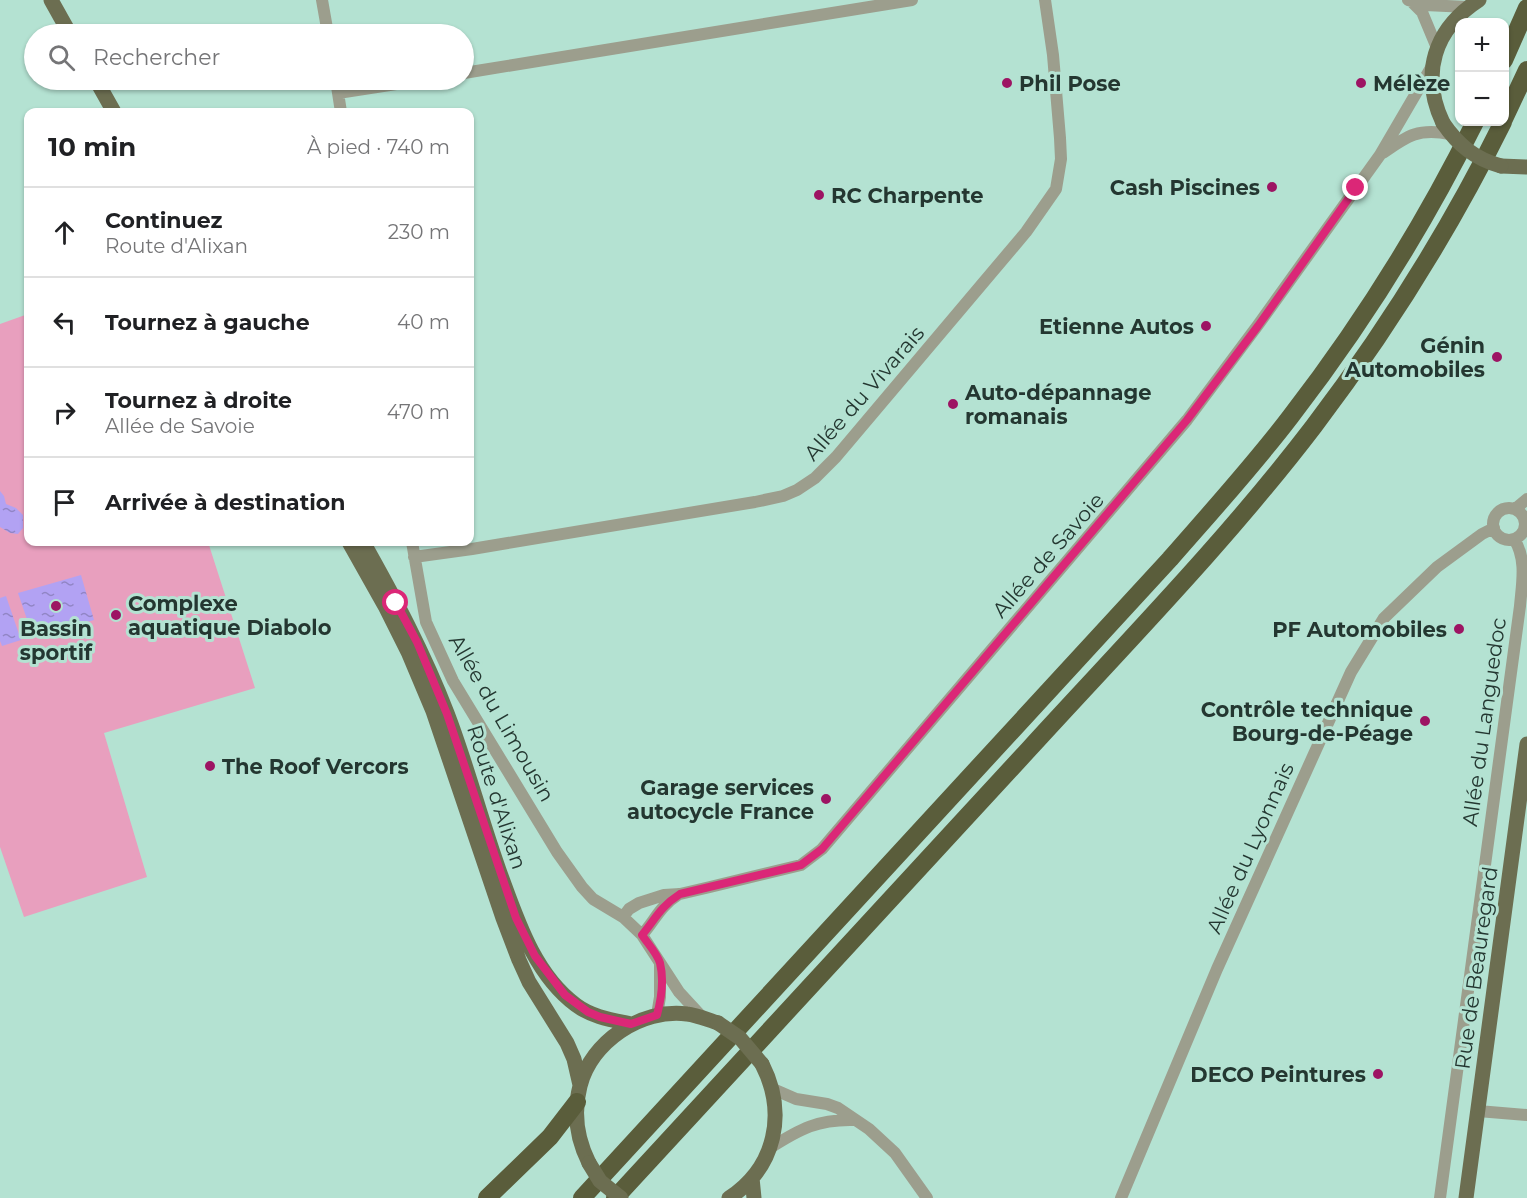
<!DOCTYPE html>
<html lang="fr">
<head>
<meta charset="utf-8">
<style>
	:root { --surface:#fff; --page:#f2f2f2; --text:#202124; --muted:#757577; --line:#e0e0e0 }
	body { margin:0; font-family:Montserrat,sans-serif; background:var(--page); color:var(--text) }
	.controls { position:absolute; right:18px; top:18px; display:grid; overflow:hidden; border-radius:12px; box-shadow:0 2px 4px #0004 }
	.controls button { width:54px; height:54px; display:grid; place-items:center; padding:0; border:0; border-bottom:2px solid var(--line); background:var(--surface); color:var(--text); font:30px sans-serif }
	.stop { position:absolute; width:18px; height:18px; margin:-14px; border:4px solid #db2777; border-radius:50%; background:#fff }
	.stop.end { background:#db2777; border-color:#fff; box-shadow:0 2px 6px #0008 }
	.list { margin:0; padding:0; list-style:none }
	h2 { display:flex; justify-content:space-between; align-items:center; height:78px; margin:0; padding:0 24px; font-size:26px }
	h2 small { font-size:20px; font-weight:400; color:var(--muted) }
	.list li { display:grid; grid-template-columns:39px 1fr auto; gap:18px; align-items:center; box-sizing:border-box; height:90px; padding:0 24px; border-top:2px solid var(--line) }
	.list b { display:block; font-size:22px; white-space:nowrap }
	.list p { margin:0; font-size:20px; white-space:nowrap; color:var(--muted) }
	.list em { font-size:20px; font-style:normal; color:var(--muted) }
	.icon { flex:none; width:33px; height:33px; fill:none; stroke:currentColor; stroke-width:2; stroke-linecap:round; stroke-linejoin:round }
	.map { position:relative; flex:none; width:1527px; height:1198px; overflow:hidden }
	.search { position:absolute; background:var(--surface); box-shadow:0 2px 4px #0004; left:24px; top:24px; width:450px; height:66px; display:flex; align-items:center; gap:15px; box-sizing:border-box; padding:0 21px; border-radius:33px; color:var(--muted); font-size:22px }
	.panel { position:absolute; background:var(--surface); box-shadow:0 2px 4px #0004; left:24px; top:108px; width:450px; height:438px; border-radius:12px }
	.map>svg:first-child { display:block }
	.grass { fill:#e89fbe }
	.water { fill:url(#water-ripples) }
	.lines { fill:none; stroke-linecap:round; stroke-linejoin:round }
	.street { stroke:#9c9e8d; stroke-width:12 }
	.primary { stroke:#6c6e51; stroke-width:15 }
	.highway { stroke:#5a5d3b; stroke-width:18 }
	.primary-bridge { stroke:#6c6e51; stroke-width:15 }
	.route { stroke:#db2777; stroke-width:8 }
	.poi-dot { fill:#9d1463; stroke:#b4e2d2; stroke-width:2 }
	.labels { text-anchor:middle; dominant-baseline:central; stroke-width:6; stroke-linejoin:round; paint-order:stroke }
	.poi-label { font-size:21px; font-weight:bold; fill:#243731; stroke:#b4e2d2; text-anchor:end }
	.street-label { font-size:21px; fill:#243731; stroke:#b4e2d2 }
</style>
</head>
<body>
<div class="map">
<svg width="1527" height="1198" viewBox="0 0 1527 1198">
	<defs>
		<pattern id="water-ripples" width="26" height="14" patternUnits="userSpaceOnUse" patternTransform="scale(1.5)"><rect width="26" height="14" fill="#b2a2f3"/><path d="M2 4q2-2 4 0t4 0M15 11q2-2 4 0t4 0" fill="none" stroke="#9185c5"/></pattern>
	</defs>
	<rect width="100%" height="100%" fill="#b4e2d2"/>
	<!-- grass -->
	<path class="grass" d="M28,314v228h180l47,146 -151,45 43,144 -123,40 -24,-70v-523z"/>
	<!-- water -->
	<path class="water" d="M0,491l4,5 2,8 10,4 7,7v13l-5,6 -8,-1 -10,-6z
		M81,575l13,45 -61,17 -15,-44z
		M6,596l15,44 -19,6 -2,-5v-43z"/>
	<g class="lines">
		<!-- street -->
		<path class="street" d="M322,0l6,34
			M1408,0l17,5 43,2
			M1413,3l9,9 15,36
			M464,73l448,-73
			M336,80l5,32
			M338,93l84,-13
			M1383,153c25,-18 36,-25 67,-19
			M1493 524a16 16 0 1 1 32 0a16 16 0 1 1-32 0Z
			M1515,509l12,-10
			M412,542l14,80 27,59 104,171 25,35 11,12 30,18 19,18 37,57 24,26
			M414,557l58,-8 283,-47 28,-6 14,-6 18,-12 21,-21 190,-225 30,-43 5,-30 -1,-21 -7,-83 -8,-55
			M623,917l6,-8 10,-6 25,-8 16,-1 30,-7 91,-22 21,-16 365,-429 71,-95 122,-170 52,-89
			M642,935c14,-16 17,-28 37,-41
			M657,1015l3,-18v-33
			M773,1089l23,10 31,5 11,4 31,21 26,24 32,45
			M1478,1111l49,4
			M770,1148c30,-19 48,-29 84,-28
			M1121,1198l96,-229 134,-297 33,-54 53,-51 45,-33 12,-6
			M1440,1198l80,-592c2,-23 7,-47 -6,-67"/>
		<!-- primary -->
		<path class="primary" d="M51,0l19,34
			M96,80l18,32
			M1443,123c-23,-49 -9,-94 36,-123
			M1501,166l26,1
			M349,542l36,64 24,48 24,57 70,207 16,42 10,22 38,61 7,16 6,26
			M363,542c31,55 61,111 84,171 20,52 34,107 53,160 17,46 34,101 76,132 16,12 36,15 55,19
			M589,1163c-12,-24 -16,-50 -9,-77 11,-44 61,-78 107,-72 10,1 21,6 31,9
			M752,1178l2,20
			M729,1198c47,-31 58,-85 33,-134
			M1466,1198l61,-454"/>
		<!-- highway -->
		<path class="highway" d="M1504,60l23,-52
			M1504,119l23,-49
			M487,1198l63,-61 27,-35
			M582,1198l588,-639c41,-47 83,-93 121,-143 71,-92 133,-191 184,-294
			M615,1198c139,-150 277,-300 415,-450 96,-105 197,-208 284,-322 72,-95 136,-197 189,-304"/>
		<!-- primary-bridge -->
		<path class="primary-bridge" d="M1443,123c15,22 32,36 58,43
			M718,1023l22,15 22,26
			M589,1163l11,18 21,17"/>
	</g>
	<g class="lines">
		<!-- route -->
		<path class="route" d="M396,603l21,39 30,72 69,204 19,38 30,39 23,17 12,5 31,7 26,-9c4,-15 7,-36 3,-52 -3,-10 -12,-19 -18,-28 14,-17 18,-28 38,-41l121,-29 21,-16 365,-429 71,-94 98,-138"/>
	</g>
	<!-- markers -->
	<g class="poi-dot">
		<circle cx="1007" cy="83" r="6"/>
		<circle cx="1361" cy="83" r="6"/>
		<circle cx="1272" cy="187" r="6"/>
		<circle cx="819" cy="195" r="6"/>
		<circle cx="1206" cy="326" r="6"/>
		<circle cx="1497" cy="357" r="6"/>
		<circle cx="953" cy="404" r="6"/>
		<circle cx="56" cy="606" r="6"/>
		<circle cx="116" cy="615" r="6"/>
		<circle cx="1459" cy="629" r="6"/>
		<circle cx="1425" cy="721" r="6"/>
		<circle cx="210" cy="766" r="6"/>
		<circle cx="826" cy="799" r="6"/>
		<circle cx="1378" cy="1074" r="6"/>
	</g>
	<g class="labels">
		<!-- poi labels -->
		<g class="poi-label">
			<text x="1019" y="83" text-anchor="start">Phil Pose</text>
			<text x="1373" y="83" text-anchor="start">Mélèze</text>
			<text x="1260" y="187">Cash Piscines</text>
			<text x="831" y="195" text-anchor="start">RC Charpente</text>
			<text x="1194" y="326">Etienne Autos</text>
			<text x="1485" y="345">Génin<tspan x="1485" dy="24">Automobiles</tspan></text>
			<text x="965" y="392" text-anchor="start">Auto-dépannage<tspan x="965" dy="24">romanais</tspan></text>
			<text x="128" y="603" text-anchor="start">Complexe<tspan x="128" dy="24">aquatique Diabolo</tspan></text>
			<text x="56" y="628" text-anchor="middle">Bassin<tspan x="56" dy="24">sportif</tspan></text>
			<text x="1447" y="629">PF Automobiles</text>
			<text x="1413" y="709">Contrôle technique<tspan x="1413" dy="24">Bourg-de-Péage</tspan></text>
			<text x="222" y="766" text-anchor="start">The Roof Vercors</text>
			<text x="814" y="787">Garage services<tspan x="814" dy="24">autocycle France</tspan></text>
			<text x="1366" y="1074">DECO Peintures</text>
		</g>
		<!-- street labels -->
		<g class="street-label">
			<text transform="translate(864 393) rotate(-49)">Allée du Vivarais</text>
			<text transform="translate(1048 555) rotate(-49)">Allée de Savoie</text>
			<text transform="translate(502 718) rotate(60)">Allée du Limousin</text>
			<text transform="translate(1484 722) rotate(-82)">Allée du Languedoc</text>
			<text transform="translate(497 797) rotate(72)">Route d'Alixan</text>
			<text transform="translate(1250 848) rotate(-66)">Allée du Lyonnais</text>
			<text transform="translate(1476 968) rotate(-82)">Rue de Beauregard</text>
		</g>
	</g>
</svg>
<div class="controls">
<button>+</button>
<button>−</button>
</div>
<div class="stop" style="left:396px;top:603px"></div>
<div class="stop end" style="left:1356px;top:188px"></div>
<div class="search"><svg class="icon" aria-label="search" viewBox="0 0 24 24"><circle cx="10" cy="10" r="6"/><path d="M15 15l6 6"/></svg>Rechercher</div>
<section class="panel">
<h2>10 min<small>À pied · 740 m</small></h2>
<ul class="list">
<li><svg class="icon" aria-label="ahead" viewBox="0 0 24 24"><path d="M12 20V5M6 11l6-6 6 6"/></svg><div><b>Continuez</b><p>Route d'Alixan</p></div><em>230 m</em></li>
<li><svg class="icon" aria-label="left" viewBox="0 0 24 24"><path d="M17 20v-9H6M10 6l-5 5 5 5"/></svg><div><b>Tournez à gauche</b></div><em>40 m</em></li>
<li><svg class="icon" aria-label="right" viewBox="0 0 24 24"><path d="M7 20v-9h11M14 6l5 5-5 5"/></svg><div><b>Tournez à droite</b><p>Allée de Savoie</p></div><em>470 m</em></li>
<li><svg class="icon" aria-label="arrive" viewBox="0 0 24 24"><path d="M6 21V4h12l-3 4 3 4H6"/></svg><div><b>Arrivée à destination</b></div></li>
</ul>
</section>
</div>
</body>
</html>
